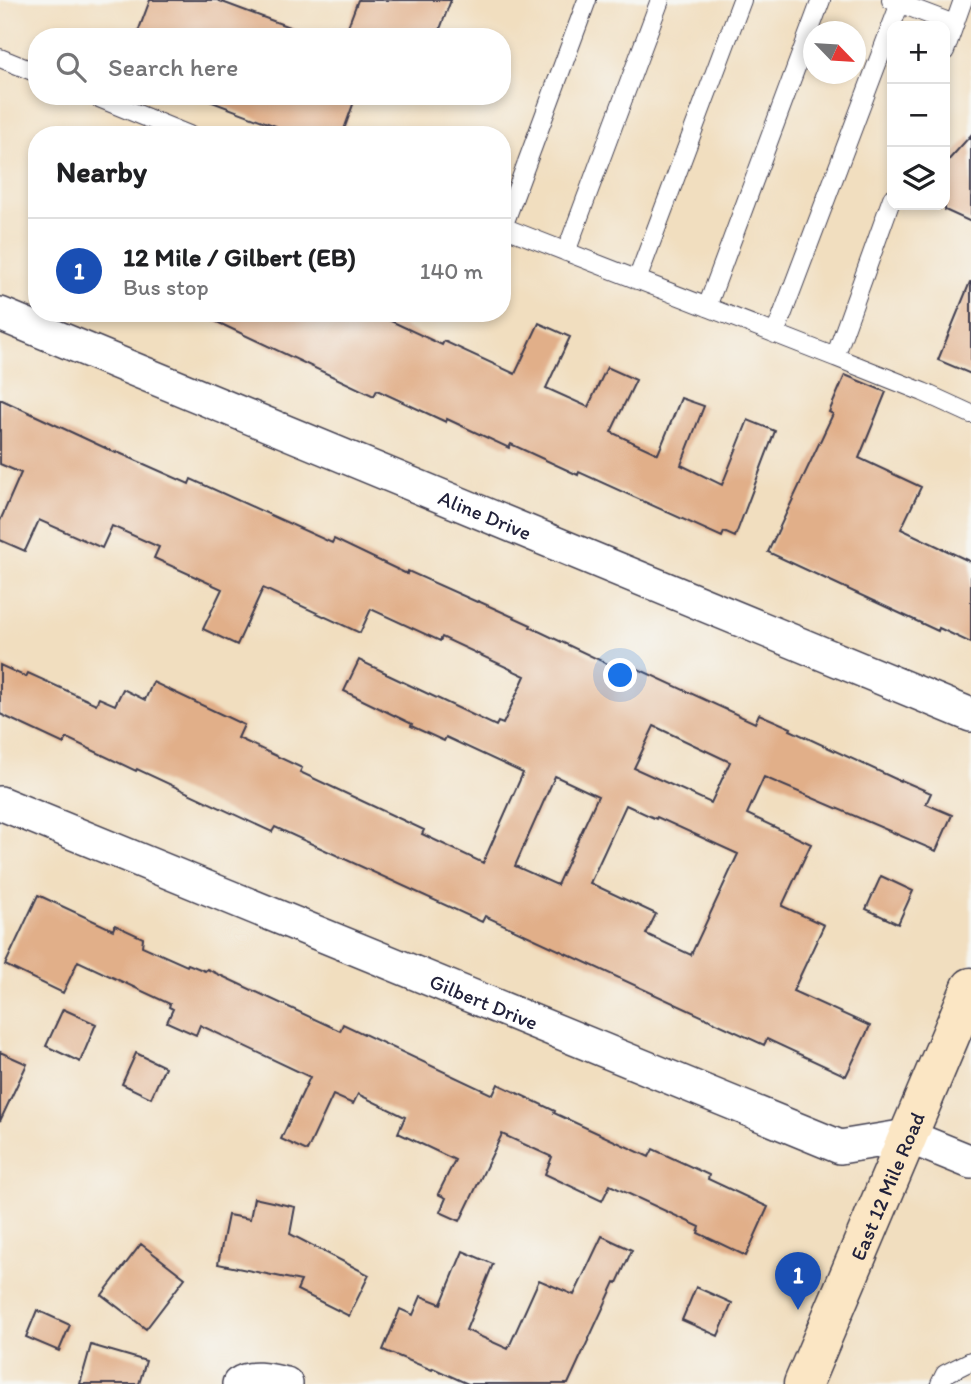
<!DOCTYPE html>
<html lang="en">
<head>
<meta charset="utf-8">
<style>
	:root { --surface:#fff; --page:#f6f6f6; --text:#202124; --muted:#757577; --line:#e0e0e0; --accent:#d1495b }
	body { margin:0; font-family:Itim,sans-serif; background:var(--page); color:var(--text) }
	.controls { position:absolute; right:21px; top:21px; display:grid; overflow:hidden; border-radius:14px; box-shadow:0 4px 10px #0003 }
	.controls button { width:63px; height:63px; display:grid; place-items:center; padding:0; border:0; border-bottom:2px solid var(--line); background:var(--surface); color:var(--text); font:35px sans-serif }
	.compass { position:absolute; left:803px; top:21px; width:63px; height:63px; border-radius:50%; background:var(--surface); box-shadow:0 4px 10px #0003; rotate:115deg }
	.you { position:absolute; left:621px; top:676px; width:24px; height:24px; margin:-18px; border:5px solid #fff; border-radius:50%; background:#1a73e8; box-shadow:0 0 0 10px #1a73e833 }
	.badge { display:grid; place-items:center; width:46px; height:46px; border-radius:50%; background:var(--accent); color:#fff; font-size:23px; font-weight:700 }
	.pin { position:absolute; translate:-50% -58px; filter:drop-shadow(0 2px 4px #0008) }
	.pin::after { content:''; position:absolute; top:37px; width:24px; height:21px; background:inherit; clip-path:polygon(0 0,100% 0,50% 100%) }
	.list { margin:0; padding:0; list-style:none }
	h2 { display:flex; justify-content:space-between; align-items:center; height:91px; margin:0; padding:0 28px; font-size:30px }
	h2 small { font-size:23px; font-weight:400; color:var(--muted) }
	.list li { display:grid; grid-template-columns:46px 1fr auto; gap:21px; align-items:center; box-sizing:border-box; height:105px; padding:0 28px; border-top:2px solid var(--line) }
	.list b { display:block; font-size:26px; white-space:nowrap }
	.list p { margin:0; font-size:23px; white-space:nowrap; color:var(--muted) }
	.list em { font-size:23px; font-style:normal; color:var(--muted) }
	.icon { flex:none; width:38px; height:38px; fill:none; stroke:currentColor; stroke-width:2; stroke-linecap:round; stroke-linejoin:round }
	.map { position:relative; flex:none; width:971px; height:1384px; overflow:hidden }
	.search { position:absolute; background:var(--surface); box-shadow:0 4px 10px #0003; left:28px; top:28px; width:483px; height:77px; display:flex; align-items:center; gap:18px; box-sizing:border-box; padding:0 24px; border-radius:28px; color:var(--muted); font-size:26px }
	.panel { position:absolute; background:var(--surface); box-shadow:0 4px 10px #0003; left:28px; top:126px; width:483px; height:196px; border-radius:28px }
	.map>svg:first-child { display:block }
	.building { fill:#e1af89; fill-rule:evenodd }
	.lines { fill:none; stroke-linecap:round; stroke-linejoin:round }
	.lane-casing { stroke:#413e4f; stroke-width:20 }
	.street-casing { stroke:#413e4f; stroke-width:36 }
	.secondary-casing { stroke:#413e4f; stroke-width:41 }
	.lane { stroke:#fff; stroke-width:18 }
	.street { stroke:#fff; stroke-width:33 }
	.secondary { stroke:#fbe6c4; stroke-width:38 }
	.labels { text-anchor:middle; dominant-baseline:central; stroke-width:7; stroke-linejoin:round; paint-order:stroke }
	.street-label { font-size:21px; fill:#22223b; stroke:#f6f6f2 }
</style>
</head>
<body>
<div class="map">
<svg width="971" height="1384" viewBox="0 0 971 1384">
	<rect width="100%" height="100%" fill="#f6f6f2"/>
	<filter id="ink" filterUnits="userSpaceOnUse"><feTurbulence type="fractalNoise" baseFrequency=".0143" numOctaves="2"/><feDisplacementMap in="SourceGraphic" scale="14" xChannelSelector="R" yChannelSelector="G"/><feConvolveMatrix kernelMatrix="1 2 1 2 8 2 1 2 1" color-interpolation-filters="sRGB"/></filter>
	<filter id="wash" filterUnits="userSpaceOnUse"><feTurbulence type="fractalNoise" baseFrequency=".00686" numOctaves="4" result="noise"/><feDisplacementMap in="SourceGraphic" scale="28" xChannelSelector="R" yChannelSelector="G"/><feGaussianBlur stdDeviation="1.57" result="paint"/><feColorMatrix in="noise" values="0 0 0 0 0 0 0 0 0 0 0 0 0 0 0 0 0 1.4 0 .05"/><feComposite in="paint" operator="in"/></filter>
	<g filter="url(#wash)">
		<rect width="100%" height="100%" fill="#f1debf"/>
		<g id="blocks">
			<!-- building -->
			<path class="building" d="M150,0h67l91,34v3h-156l-14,-5z
				M358,0h93l-14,37h-93z
				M205,96h151l-14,39h-69l3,-9 -72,-27z
				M971,135v87l-26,-12v-46z
				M970,282h1v92l-33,-14z
				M198,313h176l68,32 2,-4 71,33 24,-51 31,14 -24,51 42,19 19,-40 29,13 -25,52 47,22 23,-56 23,8 -23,59 41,20 26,-65 27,11 -40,106 -11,-5 -2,5 -143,-65 -1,3 -67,-31 -2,4 -62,-29 -1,3 -69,-32 -3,6z
				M845,375l41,17 -27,66 62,29 -20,42 70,33v81l-32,-15 -1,3 -170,-79 65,-138 -4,-2z
				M0,399l116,54 1,-1 72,32 2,-5 141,64 2,-4 73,35 1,-3 69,31 1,-1 53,24 -1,2 86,41 3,-8 136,63 4,-9 32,14 -1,2 110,51 1,-1 30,13 -5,11 26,11 -16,36 -172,-74 -17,37 64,30 -29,62 42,19 -31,66 77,35 -24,50 -79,-37 -3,6 -279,-129 -3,6 -207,-95 -3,5 -135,-63 -1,2 -69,-33 -3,6 -64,-30v-49l26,12 2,-4 68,31 3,-6 16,7 8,-16 22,11 8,-18 91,43 -6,13 64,30 -2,4 124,58 -2,4 61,29 40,-90 -77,-36 -2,4 -33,-15 1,-2 -68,-33 15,-31 27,13v1l110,52 2,-4 5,2 22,-48 -83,-39 -2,4 -69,-32 -11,24 -97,-45 -26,57 -34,-16 19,-40 -68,-31 5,-11 -47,-21 -10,22 -63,-28 -14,31 -25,-11v-19l21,-48 -21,-9zM654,726l76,36 -19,41 -77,-35zM555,776l43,20 -41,89 -42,-19zM626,805l30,14 1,-2 81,37 -47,101 -45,-21 10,-20 -66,-31z
				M881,876l32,15 -15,33 -32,-15z
				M38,895l75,35 2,-5 28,13 -1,8 45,20 1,-2 17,7 2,-2 133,62 3,-7 150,71 5,-11 57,27 -1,2 95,44 4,-8 56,26 -1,4 60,28 -22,49 -48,-23 2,-6 -90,-42 -8,16 -57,-27 7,-17 -50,-23 -42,87 -20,-9 6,-14 -8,-4 17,-34 -57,-27 7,-16 -47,-23 -5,10 -20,-9 -26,56 -26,-12 29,-62 -110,-52 -4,10 -29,-13 6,-13 -4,-2 1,-3 -92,-43 -15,32 -58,-28z
				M63,1009l33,15 -16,38 -34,-16z
				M0,1052l27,12 -27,57z
				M136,1053l29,14 -14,31 -29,-14z
				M254,1198l41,9 -5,27 79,41 -20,41 -52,-26 4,-9 -83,-17 10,-49 22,4z
				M602,1236l30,14 -15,33 -2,-1 -47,102h-100l-35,-16 -1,2 -49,-20 17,-41 13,6 8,-19 20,8 22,-53 30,13 -27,66 42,19 31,-69 35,15z
				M141,1244l44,34 -39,51 -44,-34z
				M696,1287l36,16 -14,33 -36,-16z
				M37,1310l33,15 -11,26 -33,-14z
				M91,1345l55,16 -7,23h-59z"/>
		</g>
	</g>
	<g filter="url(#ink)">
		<use href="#blocks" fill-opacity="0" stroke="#413e4f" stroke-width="2"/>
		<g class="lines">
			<!-- lane casing -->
			<g class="lane-casing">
				<path id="lane" d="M587,0l-84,227 332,130
					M891,0l63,24
					M945,51l18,-51
					M0,58l37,15
					M94,96l95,39
					M892,198l-57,159 88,35 48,22
					M566,252l94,-252
					M637,280l105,-280
					M707,307l114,-307
					M775,334l125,-331
					M940,1384l5,-10 26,-13"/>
			</g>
			<!-- street casing -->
			<g class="street-casing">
				<g id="street">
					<path id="s1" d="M0,314l971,401"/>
					<path id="s2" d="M0,803l840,344 67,-11 64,26"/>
					<path d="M239,1384c12,-9 33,-3 47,0"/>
				</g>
			</g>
			<!-- secondary casing -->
			<g class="secondary-casing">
				<g id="secondary">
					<path id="s3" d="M803,1384l168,-397"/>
				</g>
			</g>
			<!-- lane -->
			<use href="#lane" class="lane"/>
			<!-- street -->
			<use href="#street" class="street"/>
			<!-- secondary -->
			<use href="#secondary" class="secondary"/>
		</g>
	</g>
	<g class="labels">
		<!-- street labels -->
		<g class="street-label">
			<text stroke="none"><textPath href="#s1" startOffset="525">Aline Drive</textPath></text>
			<text stroke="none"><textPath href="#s2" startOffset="523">Gilbert Drive</textPath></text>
			<text stroke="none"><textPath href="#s3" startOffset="215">East 12 Mile Road</textPath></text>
		</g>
	</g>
</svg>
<div class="controls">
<button>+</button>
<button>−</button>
<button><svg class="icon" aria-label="layers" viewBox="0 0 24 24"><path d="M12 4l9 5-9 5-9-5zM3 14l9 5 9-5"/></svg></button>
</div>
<svg class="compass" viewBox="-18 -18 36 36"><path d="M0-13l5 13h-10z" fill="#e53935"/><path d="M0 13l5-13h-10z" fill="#757577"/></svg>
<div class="you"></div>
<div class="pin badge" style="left:798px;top:1310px;background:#1a4fb4">1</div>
<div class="search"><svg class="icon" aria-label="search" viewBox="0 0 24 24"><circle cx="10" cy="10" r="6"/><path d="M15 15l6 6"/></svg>Search here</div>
<section class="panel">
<h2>Nearby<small></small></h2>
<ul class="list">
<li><span class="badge" style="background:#1a4fb4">1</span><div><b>12 Mile / Gilbert (EB)</b><p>Bus stop</p></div><em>140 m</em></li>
</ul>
</section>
</div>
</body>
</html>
